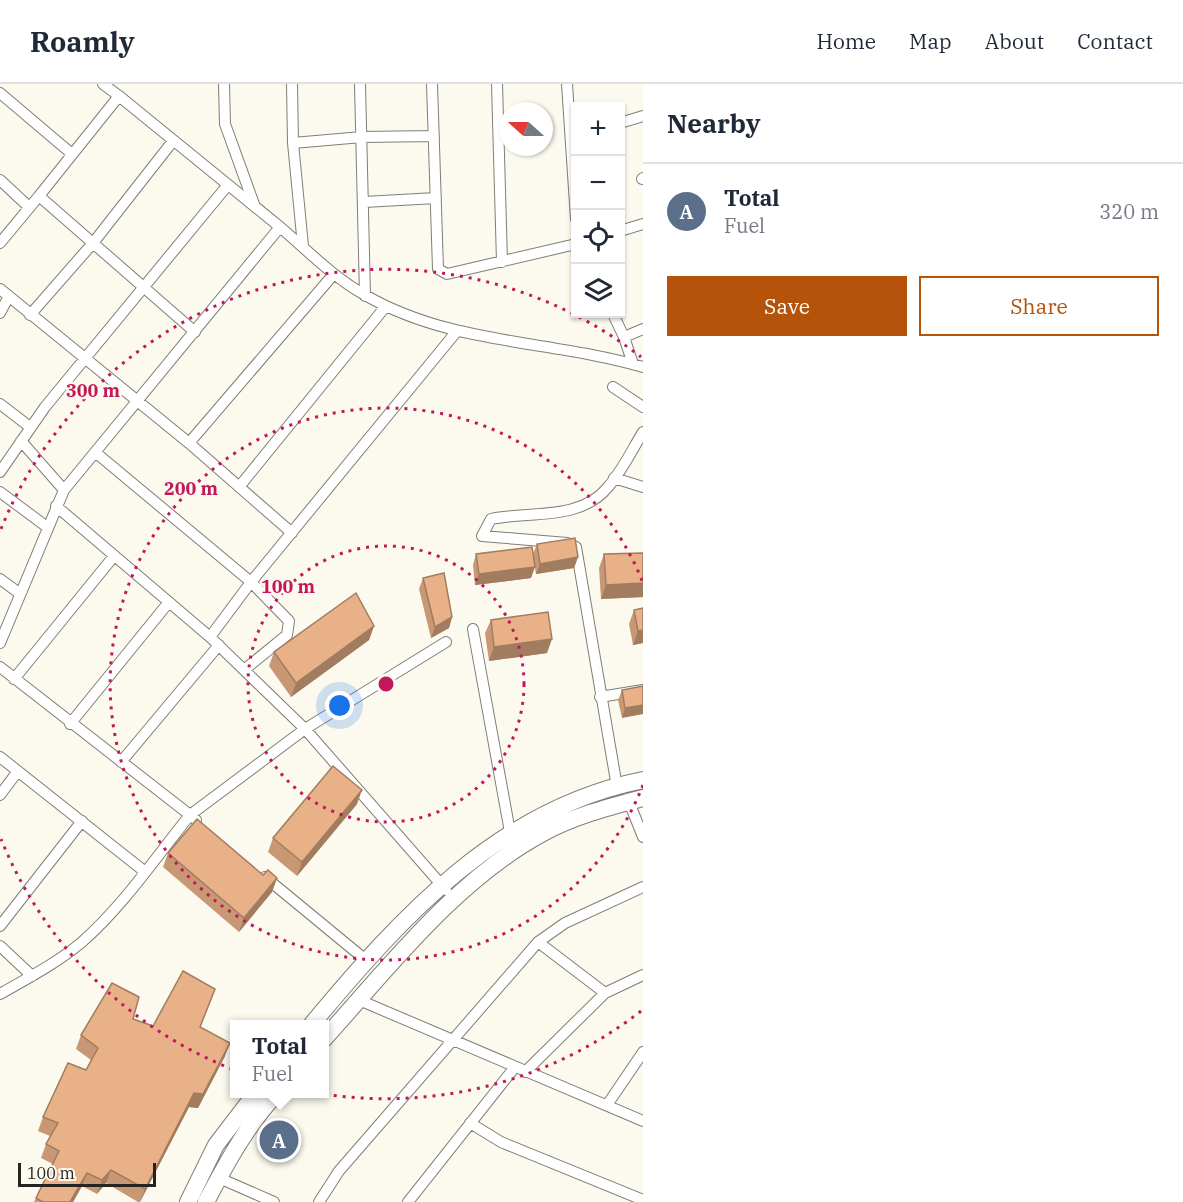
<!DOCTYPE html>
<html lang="en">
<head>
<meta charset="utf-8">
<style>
	:root { --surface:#fff; --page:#f6f6f7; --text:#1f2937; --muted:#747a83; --line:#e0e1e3; --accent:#b45309 }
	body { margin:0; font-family:"IBM Plex Serif",serif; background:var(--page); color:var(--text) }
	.controls { position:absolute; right:18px; top:18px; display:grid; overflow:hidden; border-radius:0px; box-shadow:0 2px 4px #0004 }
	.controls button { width:54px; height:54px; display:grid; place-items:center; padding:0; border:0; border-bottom:2px solid var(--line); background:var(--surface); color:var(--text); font:30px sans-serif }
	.compass { position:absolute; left:499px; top:18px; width:54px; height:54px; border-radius:50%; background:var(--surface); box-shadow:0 2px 4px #0004; rotate:291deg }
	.scale { position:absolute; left:18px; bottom:15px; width:138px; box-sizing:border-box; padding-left:6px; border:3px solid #252420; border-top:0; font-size:16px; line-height:21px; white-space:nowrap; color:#252420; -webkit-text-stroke:4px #fcf9ef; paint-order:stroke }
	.you { position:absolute; left:340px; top:622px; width:21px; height:21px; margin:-15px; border:4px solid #fff; border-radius:50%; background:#1a73e8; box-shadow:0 0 0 9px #1a73e833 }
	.badge { display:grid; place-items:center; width:39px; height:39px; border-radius:50%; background:var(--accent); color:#fff; font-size:20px; font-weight:700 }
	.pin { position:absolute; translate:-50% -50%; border:3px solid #fff; box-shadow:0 2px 6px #0006 }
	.popup { position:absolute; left:230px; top:936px; width:99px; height:78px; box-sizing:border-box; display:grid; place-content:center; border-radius:0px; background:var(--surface); filter:drop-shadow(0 2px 4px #0005); font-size:20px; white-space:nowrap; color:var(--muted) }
	.popup b { font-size:22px; color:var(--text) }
	.popup::after { content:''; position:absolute; left:50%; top:100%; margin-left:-12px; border:12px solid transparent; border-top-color:var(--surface) }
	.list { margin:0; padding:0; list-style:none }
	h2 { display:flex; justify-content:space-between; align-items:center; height:78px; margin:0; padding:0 24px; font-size:26px }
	h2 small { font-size:20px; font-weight:400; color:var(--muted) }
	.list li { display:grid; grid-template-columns:39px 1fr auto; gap:18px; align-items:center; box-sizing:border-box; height:96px; padding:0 24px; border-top:2px solid var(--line) }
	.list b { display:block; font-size:22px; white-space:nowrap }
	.list p { margin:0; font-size:20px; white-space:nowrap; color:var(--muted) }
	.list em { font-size:20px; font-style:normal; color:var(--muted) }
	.actions { display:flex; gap:12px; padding:18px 24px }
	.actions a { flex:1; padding:14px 0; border:2px solid var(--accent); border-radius:0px; text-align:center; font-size:21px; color:var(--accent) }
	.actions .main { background:var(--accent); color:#fff }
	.icon { flex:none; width:33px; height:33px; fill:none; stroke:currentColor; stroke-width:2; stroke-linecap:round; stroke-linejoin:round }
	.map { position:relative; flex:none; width:643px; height:1118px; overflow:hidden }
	header { display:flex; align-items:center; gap:36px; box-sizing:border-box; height:84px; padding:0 30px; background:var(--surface); border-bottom:2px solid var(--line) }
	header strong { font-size:28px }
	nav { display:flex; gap:33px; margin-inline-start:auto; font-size:21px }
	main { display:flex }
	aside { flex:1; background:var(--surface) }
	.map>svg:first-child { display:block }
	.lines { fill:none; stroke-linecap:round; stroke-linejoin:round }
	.minor-casing { stroke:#807e75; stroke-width:12 }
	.primary-casing { stroke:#807e75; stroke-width:18 }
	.minor { stroke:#fff; stroke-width:10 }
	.primary { stroke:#fff; stroke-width:16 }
	.wall { fill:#c89875 }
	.shaded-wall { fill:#a27c5f }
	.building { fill:#e8b188; stroke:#a27c5f; stroke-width:1.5 }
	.ring { fill:none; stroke:#c2185b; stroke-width:3; stroke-dasharray:3 6 }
	.centre { fill:#c2185b; stroke:#fcf9ef; stroke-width:3 }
	.ring-label { font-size:18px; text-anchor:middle; font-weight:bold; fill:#c2185b; stroke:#fcf9ef; stroke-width:5; stroke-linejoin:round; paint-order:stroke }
</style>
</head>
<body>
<header>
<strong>Roamly</strong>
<nav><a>Home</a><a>Map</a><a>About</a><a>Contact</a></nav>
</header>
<main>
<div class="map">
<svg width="643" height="1118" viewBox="0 0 643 1118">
	<rect width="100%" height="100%" fill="#fcf9ef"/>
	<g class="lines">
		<!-- minor casing -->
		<g class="minor-casing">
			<path id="minor" d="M103,0l16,12 -80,100 156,136
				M224,0l1,40 30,83
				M292,0l1,59 10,103
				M360,0l5,212
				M432,0l6,185 9,5 129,-30
				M497,0l5,178
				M567,0l9,135
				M0,9l72,61
				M119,12l161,131
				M620,39l23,-7
				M293,59l69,-6 72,-1
				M642,95l1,-1
				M0,96l29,27
				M364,118l72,-4
				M620,147l23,-7
				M0,159l39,-47
				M0,205l189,154 103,90
				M0,229l9,-17
				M613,230l11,23 19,-8
				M30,231l63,-72 80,-102
				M624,253l9,27
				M613,303l30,20
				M0,320l30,23
				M21,357l43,49
				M189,359l144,-168
				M95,368l156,130 206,-251
				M0,388l45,-65 182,-221
				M614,394l29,9
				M239,403l147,-181
				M0,408l47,35
				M56,422l154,131 95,92 141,161
				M0,495l19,14
				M473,545l37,203
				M210,553l41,-55 38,39 -2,14 -43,35
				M0,559l64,-153 216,-263c28,24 53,50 85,68 86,50 186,45 278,72
				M0,583l190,148 115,-86 141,-87
				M14,595l100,-123
				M600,613l43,-7
				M70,640l99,-122
				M0,673l144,114
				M121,678l98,-117
				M617,703l-41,-240 -9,-4 -85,-7 9,-17c38,-8 90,2 117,-32 14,-16 24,-37 35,-55
				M0,711l18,-24
				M629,718l14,35
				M265,793l102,84
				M0,842l82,-105
				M538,858l67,51
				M0,862l32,30
				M0,910c28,-16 57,-31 82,-52 41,-36 74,-85 108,-127l6,5
				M359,916l284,121
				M525,988l80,-79 38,-18
				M607,1021l36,-53
				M470,1039l31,19 142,58
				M219,1094l55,24
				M319,1118l20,-31 199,-229 27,-19 78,-36
				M408,1118l107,-135"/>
		</g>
		<!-- primary casing -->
		<g class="primary-casing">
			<path id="primary" d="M312,940c89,-107 188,-216 331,-244
				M324,955c65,-72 133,-160 219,-206 31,-17 66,-26 100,-35
				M188,1118l28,-57 39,-51
				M206,1118c20,-38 41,-77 70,-108"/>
		</g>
		<!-- minor -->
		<use href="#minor" class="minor"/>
		<!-- primary -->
		<use href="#primary" class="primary"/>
	</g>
	<!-- wall -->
	<path class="wall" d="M537,460l41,13 -4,11 -38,6 -2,-11 -3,15 -56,7 -2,-20 3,-11h57z
		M643,469v44l-42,2 -2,-31 5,-14z
		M423,494l29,39 -3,11 -18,10 -12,-49z
		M634,526l9,33 -10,2 -4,-21z
		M491,536l56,33 -58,8 -4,-28z
		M374,542l-5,14 -78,57 -22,-31 5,-14z
		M643,602l-21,32 -4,-18 4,-10z
		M357,720l-60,72 -29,-24 5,-14z
		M168,769l95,22 14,3 -5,14 -33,40 -76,-65z
		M215,905l-15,38 25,29 -27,52 -9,-1 -49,95h-2l-32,-19 -9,11 -15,-8 -9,16h-39l19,-38 -12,-6 5,-14 4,-8 -12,-5 5,-14 43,-47 5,-10 -15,-11 5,-14 72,-9z"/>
	<!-- shaded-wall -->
	<path class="shaded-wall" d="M578,473l-4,11 -38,6 4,-10z
		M535,483l-4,11 -56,7 4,-11z
		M643,499v14l-42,2 5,-14z
		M452,533l-3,11 -18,10 4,-11z
		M374,542l-5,14 -78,57 5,-14z
		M643,546v13l-10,2 5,-14z
		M552,555l-5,14 -58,8 5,-14z
		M643,621v9l-21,4 3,-10z
		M362,706l-5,14 -60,72 5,-14z
		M277,794l-5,14 -33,40 5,-14z
		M230,959l-5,13 -27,52 -9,-1 -49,95 5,-13 49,-96z
		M111,1086l-5,13 -9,11 5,-14z
		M87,1089l-5,13 -9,16h-3z"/>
	<!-- building -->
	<path class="building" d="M575,454l3,19 -38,7 -3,-20z
		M532,463l3,20 -56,7 -3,-20z
		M643,469v30l-37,2 -2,-31z
		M444,489l8,44 -17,10 -12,-49z
		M356,509l18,33 -78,57 -22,-31z
		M643,524v22l-5,1 -4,-21z
		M548,528l4,27 -58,8 -3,-27z
		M643,602v19l-18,3 -3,-18z
		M333,682l29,24 -60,72 -29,-24z
		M197,735l66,56 5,-5 9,8 -33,40 -76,-65z
		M183,887l32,18 -15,38 30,16 -27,51 -9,-1 -49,96 -34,-19 -9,10 -15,-7 -17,29h-27l-7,-4 23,-47 -13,-7 12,-21 -15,-6 25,-54 18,7 12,-22 -17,-13 31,-52 27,14 -6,22 20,7z"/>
	<!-- distance rings -->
	<g class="ring">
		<circle cx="386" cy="600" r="138"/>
		<path d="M643 701A276 276 0 1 1 643 499"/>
		<path d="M641 927A415 415 0 0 1 1 755M1 445A415 415 0 0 1 641 273"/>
	</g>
	<circle cx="386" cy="600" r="9" class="centre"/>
	<g class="ring-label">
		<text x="93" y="313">300 m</text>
		<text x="191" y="411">200 m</text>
		<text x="288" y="509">100 m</text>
	</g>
</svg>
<div class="controls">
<button>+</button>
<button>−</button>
<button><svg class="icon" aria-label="locate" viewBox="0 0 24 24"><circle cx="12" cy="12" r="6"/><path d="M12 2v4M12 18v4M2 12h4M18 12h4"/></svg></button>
<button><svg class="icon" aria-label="layers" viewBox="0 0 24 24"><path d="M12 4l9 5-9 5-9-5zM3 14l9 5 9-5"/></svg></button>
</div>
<svg class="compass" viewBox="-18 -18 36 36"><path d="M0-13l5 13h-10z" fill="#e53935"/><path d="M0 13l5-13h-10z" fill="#747a83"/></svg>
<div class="scale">100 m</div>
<div class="you"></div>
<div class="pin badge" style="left:279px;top:1056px;background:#5c6f8a">A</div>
<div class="popup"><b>Total</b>Fuel</div>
</div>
<aside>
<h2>Nearby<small></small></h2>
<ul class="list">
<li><span class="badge" style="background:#5c6f8a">A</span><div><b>Total</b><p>Fuel</p></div><em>320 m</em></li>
</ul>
<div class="actions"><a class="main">Save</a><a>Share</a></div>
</aside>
</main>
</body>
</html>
